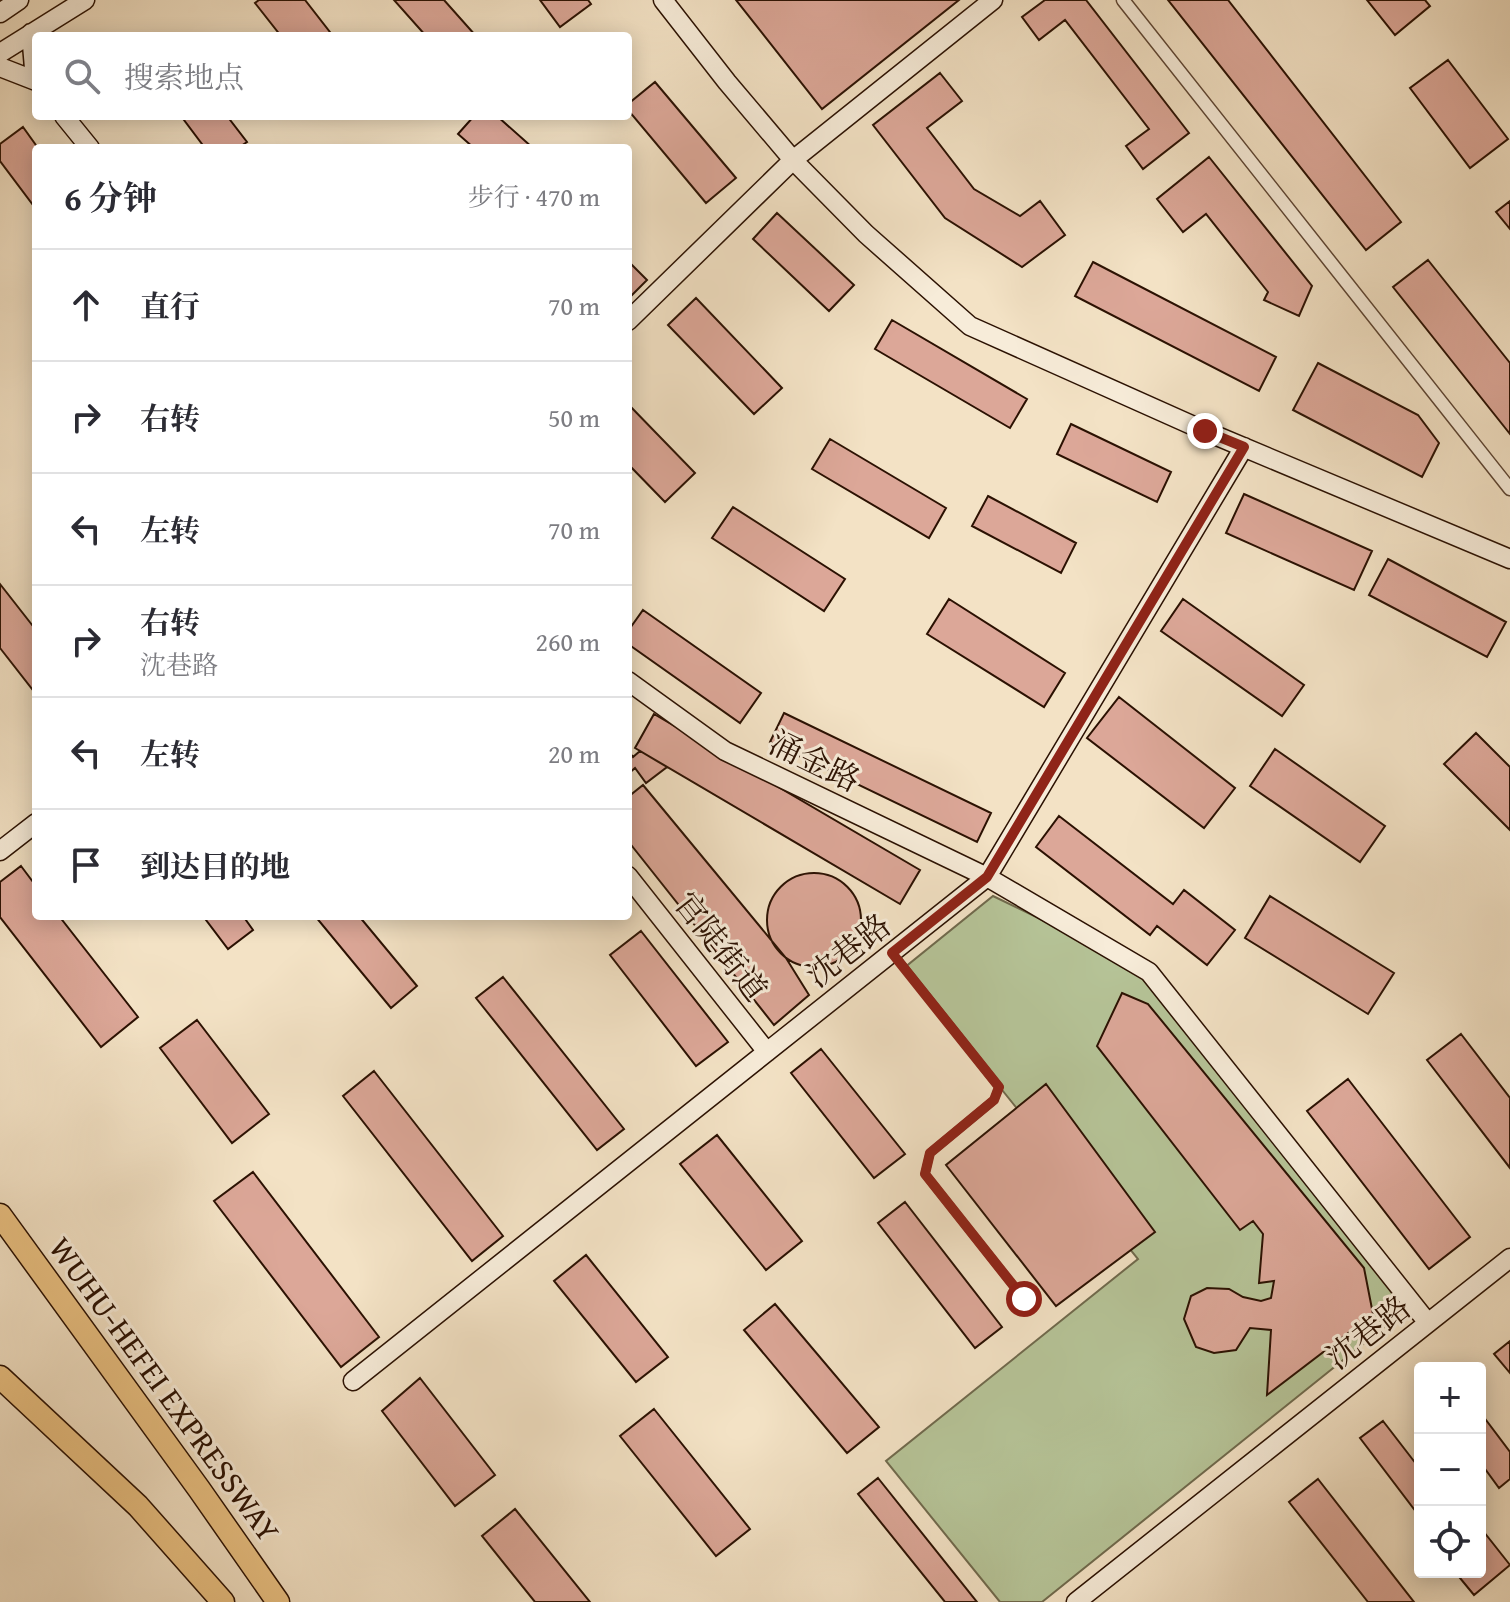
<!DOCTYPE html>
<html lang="zh">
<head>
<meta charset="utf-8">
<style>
	:root { --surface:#fff; --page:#f2f2f3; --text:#2b2b33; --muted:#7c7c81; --line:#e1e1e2 }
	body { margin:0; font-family:"Gentium Book Plus","Noto Serif SC",serif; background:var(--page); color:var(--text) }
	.controls { position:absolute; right:24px; bottom:24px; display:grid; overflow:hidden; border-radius:8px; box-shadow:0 4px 20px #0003 }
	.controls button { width:72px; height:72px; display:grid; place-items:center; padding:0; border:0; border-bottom:2px solid var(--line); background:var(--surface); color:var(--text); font:40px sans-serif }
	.stop { position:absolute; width:24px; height:24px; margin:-18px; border:6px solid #8f2418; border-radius:50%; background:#fff }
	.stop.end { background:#8f2418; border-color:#fff; box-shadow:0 2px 8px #0008 }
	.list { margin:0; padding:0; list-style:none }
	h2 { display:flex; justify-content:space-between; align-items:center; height:104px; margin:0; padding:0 32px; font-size:34px }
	h2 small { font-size:26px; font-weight:400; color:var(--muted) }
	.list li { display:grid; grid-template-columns:52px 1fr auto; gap:24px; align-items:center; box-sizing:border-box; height:112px; padding:0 32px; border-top:2px solid var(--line) }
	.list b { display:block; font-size:30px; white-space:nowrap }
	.list p { margin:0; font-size:26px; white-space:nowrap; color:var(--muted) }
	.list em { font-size:26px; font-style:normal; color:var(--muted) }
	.icon { flex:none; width:44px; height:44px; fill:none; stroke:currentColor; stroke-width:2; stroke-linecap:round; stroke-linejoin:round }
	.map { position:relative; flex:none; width:1510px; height:1602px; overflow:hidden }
	.search { position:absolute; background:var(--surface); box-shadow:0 4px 20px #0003; left:32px; top:32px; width:600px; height:88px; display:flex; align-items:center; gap:20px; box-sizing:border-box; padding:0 28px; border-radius:8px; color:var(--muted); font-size:30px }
	.panel { position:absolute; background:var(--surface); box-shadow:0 4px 20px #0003; left:32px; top:144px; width:600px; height:776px; border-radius:8px }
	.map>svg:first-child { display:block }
	.park { fill:#b6c498; stroke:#706a4d; stroke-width:2 }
	.building { fill:#dca798; stroke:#2b1102; stroke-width:2 }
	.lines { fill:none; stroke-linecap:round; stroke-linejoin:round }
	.lane-casing { stroke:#5d4533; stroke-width:9 }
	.street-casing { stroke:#5d4533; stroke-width:15 }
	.secondary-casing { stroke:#2b1102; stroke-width:21 }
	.highway-casing { stroke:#2b1102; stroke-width:25 }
	.lane { stroke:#f7ecd9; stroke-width:6 }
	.street { stroke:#f7ecd9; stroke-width:12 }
	.secondary { stroke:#f7ecd9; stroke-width:18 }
	.highway { stroke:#eac182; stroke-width:22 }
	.route { stroke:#8f2418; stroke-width:10 }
	.labels { text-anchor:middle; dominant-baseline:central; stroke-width:6; stroke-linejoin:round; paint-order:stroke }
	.street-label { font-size:32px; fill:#2b1102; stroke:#f7ecd9 }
</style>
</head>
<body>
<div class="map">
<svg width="1510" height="1602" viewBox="0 0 1510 1602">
	<rect width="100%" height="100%" fill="#f3e2c5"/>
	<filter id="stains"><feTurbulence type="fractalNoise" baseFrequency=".0025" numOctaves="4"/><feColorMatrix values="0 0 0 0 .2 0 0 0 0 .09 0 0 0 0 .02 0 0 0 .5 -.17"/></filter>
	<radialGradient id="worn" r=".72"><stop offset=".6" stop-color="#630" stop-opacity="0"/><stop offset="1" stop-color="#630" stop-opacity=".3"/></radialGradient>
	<!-- park -->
	<path class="park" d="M993,896l156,76 245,323 -1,25 -351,282h-42l-114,-141 252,-202 -234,-291z"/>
	<!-- building -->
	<path class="building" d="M259,0h46l28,36h-52l-26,-33z
		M394,0h50l32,36h-50z
		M540,0h48l3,4 -31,23z
		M736,0h223l-137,109z
		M1045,0h41l103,133 -46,36 -17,-23 23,-17 -84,-109 -26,20 -17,-23z
		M1168,0h60l173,222 -35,28z
		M1367,0h58l5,6 -35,29z
		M1448,60l60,79 -38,29 -60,-80z
		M940,73l22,28 -35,27 47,61 46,27 20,-15 25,34 -43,32 -77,-49 -72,-93z
		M655,82l81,96 -30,25 -78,-93v-6z
		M181,116h46l20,26 -9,6h-33z
		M474,116h23l36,32h-59l-16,-14z
		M23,127l15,21h-2v61l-36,-48v-17z
		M1209,157l103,129 -13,30 -35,-16 4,-8 -62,-78 -23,18 -26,-33z
		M1510,201v28l-14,-17z
		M777,213l77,72 -25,26 -76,-72z
		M1428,260l82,103v71l-117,-147z
		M628,261l19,19 -19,19z
		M1093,262l183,95 -17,34 -184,-95z
		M696,298l86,90 -28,26 -86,-89z
		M892,320l135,79 -17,29 -135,-79z
		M1318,363l100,52 21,28 -17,34 -129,-67z
		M628,404l67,69 -30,29 -37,-38z
		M1071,424l100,48 -14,30 -100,-48z
		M830,439l116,69 -17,30 -117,-69z
		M1244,494l128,57 -18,39 -128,-57z
		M988,496l88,47 -15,30 -89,-47z
		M733,507l112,72 -21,32 -112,-73z
		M1388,559l118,63 -19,35 -118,-62z
		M0,584l36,46v64l-36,-46z
		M949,599l116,74 -21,34 -117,-73z
		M1183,599l121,86 -22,31 -121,-85z
		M643,610l118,83 -21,30 -112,-79v-13z
		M1119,697l116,91 -31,40 -117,-90z
		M784,713l207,100 -14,29 -207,-100z
		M654,714l266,156 -20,34 -265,-156z
		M1476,733l34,34v63l-66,-66z
		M1275,749l110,77 -25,36 -110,-76z
		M628,751l5,6 7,-6 27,16 -21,16 -11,-15 -7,6z
		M643,785l143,173 23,37 -35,30 -146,-184v-44z
		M1059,816l114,88 11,-14 51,40 -28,35 -50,-39 -7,9 -114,-88z
		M21,866l15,20v30h23l79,101 -37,30 -101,-130v-35z
		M767 920a47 47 0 1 1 94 0a47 47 0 1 1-94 0Z
		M1270,896l124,77 -26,41 -123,-76z
		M203,916h40l10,14 -25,19z
		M315,916h44l58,70 -26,22z
		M641,931l87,111 -32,24 -86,-111z
		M503,977l121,152 -27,21 -121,-152z
		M1122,993l26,11 216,264 9,46 -106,81 4,-65 -21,-2 -14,22 -22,3 -18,-6 -12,-28 7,-23 16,-8 22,1 14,8 18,4 10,-3 3,-17 -15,2 4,-49 -10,-13 -13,9 -143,-184z
		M197,1020l72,94 -37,29 -72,-95z
		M1461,1034l49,64v70l-83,-108z
		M821,1049l84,105 -31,24 -83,-105z
		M374,1071l129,165 -31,25 -129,-165z
		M1348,1079l122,158 -41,32 -122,-158z
		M1046,1084l109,148 -99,74 -110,-141z
		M717,1135l85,106 -36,29 -86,-106z
		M253,1172l126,165 -38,30 -127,-166z
		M905,1202l97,125 -27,21 -97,-125z
		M586,1255l82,102 -32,25 -82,-101z
		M775,1304l104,123 -32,26 -103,-123z
		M1510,1341v32l-16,-19z
		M420,1378l75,97 -40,31 -73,-95z
		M654,1409l96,120 -34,27 -96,-120z
		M1480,1412l30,40v27l-11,9 -19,-26z
		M1383,1421l37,48v48l-60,-79z
		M878,1478l99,124h-32l-87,-108z
		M1318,1479l96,123h-46l-79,-100z
		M515,1509l75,93h-55l-53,-66z
		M1480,1527l30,38 -36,30 -19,-23h25z"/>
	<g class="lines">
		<!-- lane casing -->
		<g class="lane-casing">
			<path id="lane" d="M895,956l104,131 -5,13 -64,53 -5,21 99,125"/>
		</g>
		<!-- street casing -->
		<g class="street-casing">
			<path id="street" d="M1123,0l387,489"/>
		</g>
		<!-- secondary casing -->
		<g class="secondary-casing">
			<path id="secondary" d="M663,0l64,82 66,78 73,74 104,92 235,105 305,128
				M0,13l19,-13
				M31,33l4,47
				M0,53l85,-53
				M0,67l36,14
				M64,116l26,32
				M628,321l165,-161 200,-160
				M628,681l97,70 262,126 162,95 279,351
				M0,851l36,-28
				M628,876l139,176
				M353,1381l634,-504 257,-430
				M1076,1602l434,-344"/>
		</g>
		<!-- highway casing -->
		<g class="highway-casing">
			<path id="highway" d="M0,1215l199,274 79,113
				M0,1377l138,129 85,96"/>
		</g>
		<!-- lane -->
		<use href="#lane" class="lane"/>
		<!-- street -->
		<use href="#street" class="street"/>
		<!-- secondary -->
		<use href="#secondary" class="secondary"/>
		<!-- highway -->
		<use href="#highway" class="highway"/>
	</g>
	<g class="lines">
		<!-- route -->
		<path class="route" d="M1024,1299l-99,-125 5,-21 64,-53 5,-13 -107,-134 95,-76 257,-430 -39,-16"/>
	</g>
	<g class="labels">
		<!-- street labels -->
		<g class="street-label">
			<text transform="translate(815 761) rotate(26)">涌金路</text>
			<text transform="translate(721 946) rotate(52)">官陡街道</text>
			<text transform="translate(848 950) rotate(-38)">沈巷路</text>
			<text transform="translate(1368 1332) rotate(-38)">沈巷路</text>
			<text transform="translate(165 1389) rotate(54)">WUHU-HEFEI EXPRESSWAY</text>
		</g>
	</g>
	<rect width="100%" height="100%" filter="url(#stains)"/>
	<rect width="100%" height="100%" fill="url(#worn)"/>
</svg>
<div class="controls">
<button>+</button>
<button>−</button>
<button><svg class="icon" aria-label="locate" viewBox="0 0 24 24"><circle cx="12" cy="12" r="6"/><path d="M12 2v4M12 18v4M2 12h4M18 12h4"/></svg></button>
</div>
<div class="stop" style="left:1024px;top:1299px"></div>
<div class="stop end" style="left:1205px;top:431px"></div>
<div class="search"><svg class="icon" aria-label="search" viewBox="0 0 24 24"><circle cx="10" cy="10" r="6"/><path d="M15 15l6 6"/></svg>搜索地点</div>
<section class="panel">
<h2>6 分钟<small>步行 · 470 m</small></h2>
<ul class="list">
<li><svg class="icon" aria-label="ahead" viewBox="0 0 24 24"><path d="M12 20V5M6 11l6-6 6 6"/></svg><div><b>直行</b></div><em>70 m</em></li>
<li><svg class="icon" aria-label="right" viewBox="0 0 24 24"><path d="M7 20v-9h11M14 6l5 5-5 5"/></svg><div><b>右转</b></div><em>50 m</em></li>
<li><svg class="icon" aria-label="left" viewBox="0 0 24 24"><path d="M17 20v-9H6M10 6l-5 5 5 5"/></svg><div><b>左转</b></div><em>70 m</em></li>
<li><svg class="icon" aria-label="right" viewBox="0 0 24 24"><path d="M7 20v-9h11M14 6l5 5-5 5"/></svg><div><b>右转</b><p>沈巷路</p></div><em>260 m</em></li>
<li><svg class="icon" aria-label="left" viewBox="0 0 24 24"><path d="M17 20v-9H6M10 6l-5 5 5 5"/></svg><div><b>左转</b></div><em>20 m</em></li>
<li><svg class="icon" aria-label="arrive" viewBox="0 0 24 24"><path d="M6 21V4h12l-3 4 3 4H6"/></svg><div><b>到达目的地</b></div></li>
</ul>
</section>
</div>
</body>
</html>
